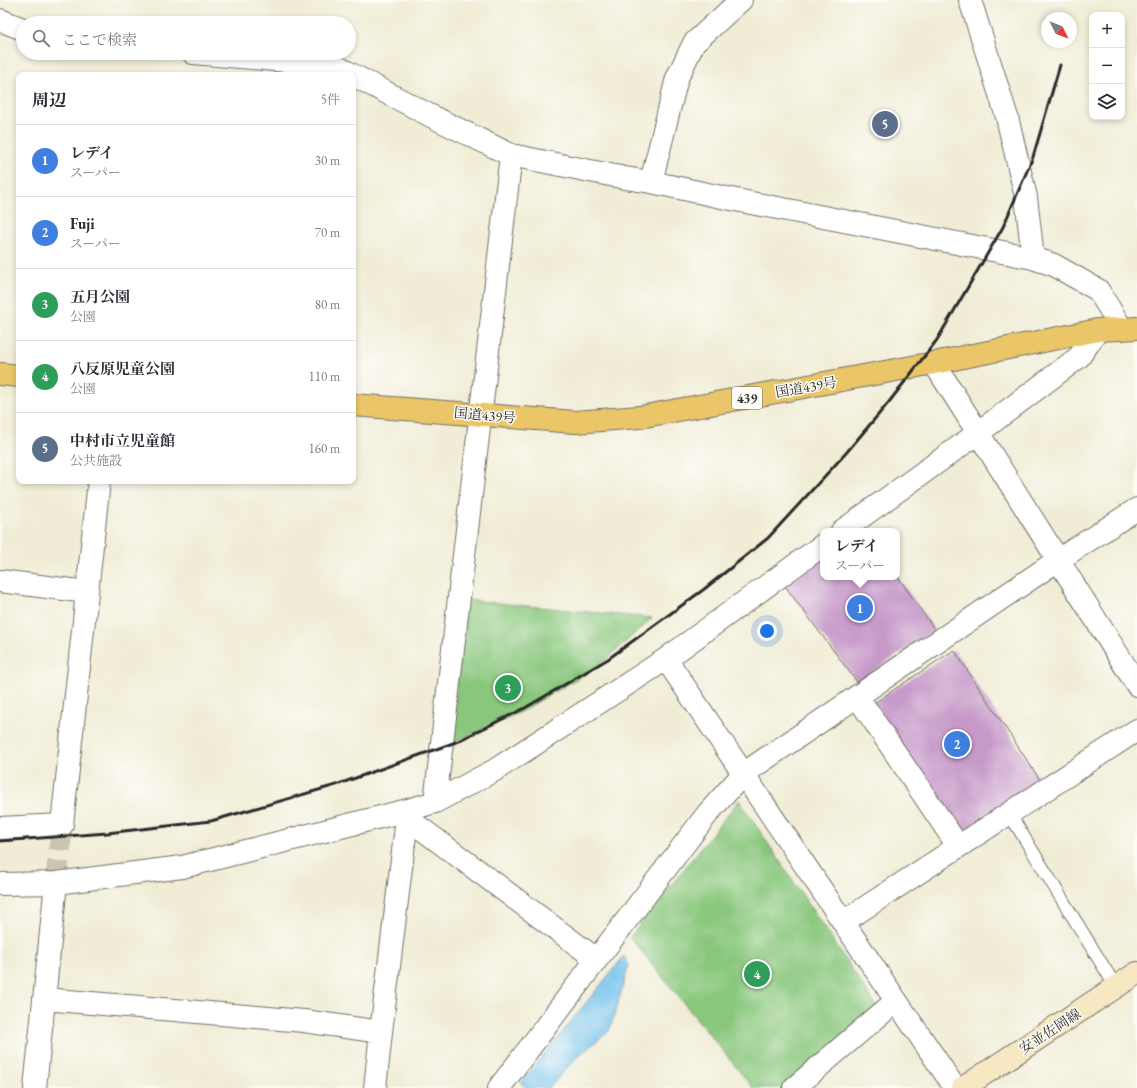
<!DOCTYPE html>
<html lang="ja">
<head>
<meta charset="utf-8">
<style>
	:root { --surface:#fff; --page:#f2f2f3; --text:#2b2b33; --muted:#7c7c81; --line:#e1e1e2; --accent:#0b8043 }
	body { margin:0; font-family:"EB Garamond","Noto Serif JP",serif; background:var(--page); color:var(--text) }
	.controls { position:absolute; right:12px; top:12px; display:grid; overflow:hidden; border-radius:8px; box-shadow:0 2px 6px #0003 }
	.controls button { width:36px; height:36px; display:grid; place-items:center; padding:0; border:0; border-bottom:1px solid var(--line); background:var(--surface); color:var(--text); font:20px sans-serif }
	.compass { position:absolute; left:1041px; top:12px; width:36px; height:36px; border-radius:50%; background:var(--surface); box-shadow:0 2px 6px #0003; rotate:132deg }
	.you { position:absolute; left:767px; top:631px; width:14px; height:14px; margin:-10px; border:3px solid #fff; border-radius:50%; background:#1a73e8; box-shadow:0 0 0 6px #1a73e833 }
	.badge { display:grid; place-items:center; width:26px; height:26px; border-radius:50%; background:var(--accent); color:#fff; font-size:13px; font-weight:700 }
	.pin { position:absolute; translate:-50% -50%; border:2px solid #fff; box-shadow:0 1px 4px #0006 }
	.popup { position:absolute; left:820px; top:528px; width:80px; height:52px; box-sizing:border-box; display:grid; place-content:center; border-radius:8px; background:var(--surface); filter:drop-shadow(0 1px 3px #0005); font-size:13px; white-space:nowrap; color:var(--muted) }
	.popup b { font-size:15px; color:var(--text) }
	.popup::after { content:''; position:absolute; left:50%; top:100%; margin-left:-8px; border:8px solid transparent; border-top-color:var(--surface) }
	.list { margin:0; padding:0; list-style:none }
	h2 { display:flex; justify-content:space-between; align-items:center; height:52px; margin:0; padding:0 16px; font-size:17px }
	h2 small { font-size:13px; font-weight:400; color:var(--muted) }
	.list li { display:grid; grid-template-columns:26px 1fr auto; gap:12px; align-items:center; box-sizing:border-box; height:72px; padding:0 16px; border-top:1px solid var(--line) }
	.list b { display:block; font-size:15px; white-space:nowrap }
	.list p { margin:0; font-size:13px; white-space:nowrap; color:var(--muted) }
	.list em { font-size:13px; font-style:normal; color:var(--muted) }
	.icon { flex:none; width:22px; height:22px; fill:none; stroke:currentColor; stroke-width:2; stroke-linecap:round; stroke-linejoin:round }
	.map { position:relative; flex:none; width:1137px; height:1088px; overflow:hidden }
	.search { position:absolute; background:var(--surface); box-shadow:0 2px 6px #0003; left:16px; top:16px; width:340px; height:44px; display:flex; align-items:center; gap:10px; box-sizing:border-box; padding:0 14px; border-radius:22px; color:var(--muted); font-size:15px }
	.panel { position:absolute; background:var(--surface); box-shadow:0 2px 6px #0003; left:16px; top:72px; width:340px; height:412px; border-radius:8px }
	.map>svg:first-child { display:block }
	.green { fill:#89c77d; stroke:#5a7954 }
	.water { fill:#70bfeb; stroke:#4e758b }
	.building { fill:#c699c9 }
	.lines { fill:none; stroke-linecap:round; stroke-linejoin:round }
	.street-tunnel { stroke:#c9c5b3; stroke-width:22; stroke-dasharray:22 11; stroke-linecap:butt }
	.lane-casing { stroke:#706f66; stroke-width:14 }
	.street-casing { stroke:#706f66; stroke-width:24 }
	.secondary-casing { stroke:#706f66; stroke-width:24 }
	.highway-casing { stroke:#706f66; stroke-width:24 }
	.lane { stroke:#fff; stroke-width:12 }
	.street { stroke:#fff; stroke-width:22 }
	.secondary { stroke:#f7e8c3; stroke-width:22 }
	.highway { stroke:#ebc669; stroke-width:22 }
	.rail { stroke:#2b2b2b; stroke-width:3 }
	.labels { text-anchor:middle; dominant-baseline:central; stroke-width:3; stroke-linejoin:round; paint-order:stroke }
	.shield { fill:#fdfcf7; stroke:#6a6a68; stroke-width:1 }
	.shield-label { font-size:13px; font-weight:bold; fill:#2b2b2b }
	.street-label { font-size:14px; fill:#2b2b2b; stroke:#fdfcf7 }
</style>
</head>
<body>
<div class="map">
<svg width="1137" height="1088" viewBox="0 0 1137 1088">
	<rect width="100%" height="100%" fill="#fdfcf7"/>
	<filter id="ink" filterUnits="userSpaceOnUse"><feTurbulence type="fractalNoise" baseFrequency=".025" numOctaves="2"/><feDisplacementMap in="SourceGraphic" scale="8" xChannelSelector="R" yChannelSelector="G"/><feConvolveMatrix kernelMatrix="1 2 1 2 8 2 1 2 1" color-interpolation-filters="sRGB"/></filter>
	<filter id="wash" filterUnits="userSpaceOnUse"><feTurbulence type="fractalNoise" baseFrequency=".012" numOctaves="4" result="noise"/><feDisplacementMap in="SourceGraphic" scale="16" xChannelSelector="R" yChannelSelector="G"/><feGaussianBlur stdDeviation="0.9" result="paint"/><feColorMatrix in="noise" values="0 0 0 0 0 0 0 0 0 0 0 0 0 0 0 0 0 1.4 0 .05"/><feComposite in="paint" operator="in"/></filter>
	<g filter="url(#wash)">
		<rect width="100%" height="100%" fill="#f0ecd5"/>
		<!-- green -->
		<path class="green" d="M467,600l185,18 -52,47 -80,47 -70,32z
			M739,800l140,210 -93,78h-33l-123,-151z"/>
		<!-- water -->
		<path class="water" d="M624,956l5,9 -13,45 -7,21 -33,27 -27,30h-22l-6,-5z"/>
		<g id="blocks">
			<!-- building -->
			<path class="building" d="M823,558v19h75l37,53 -78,52 -72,-96z
				M954,650l88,133 -83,53 -88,-131z"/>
		</g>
	</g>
	<g filter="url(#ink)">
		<use href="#blocks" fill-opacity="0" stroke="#706f66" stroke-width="1"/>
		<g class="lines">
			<!-- street-tunnel -->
			<path class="street-tunnel" d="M56,883l6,-58"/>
			<!-- lane casing -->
			<g class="lane-casing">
				<path id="lane" d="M1009,813l107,174"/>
			</g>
			<!-- street casing -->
			<g class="street-casing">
				<path id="street" d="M970,0l37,117 19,80 7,61
					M0,20l23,9
					M193,53l141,12 19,10
					M353,75l78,41 80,39 114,23 26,4 80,17 302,59 21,7 44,25 24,39
					M651,182l26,-104 17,-35 47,-43
					M934,363l203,322
					M842,531l136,-98 101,-76 19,-27
					M0,581l87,11
					M666,659l289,429
					M857,696l101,150
					M435,802l76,-647
					M407,818l189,141
					M0,828l62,-3 37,-344
					M0,884l56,-1 126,-16 226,-57 27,-8 60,-32 171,-111 157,-114
					M843,922l294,-192
					M44,999l260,22 77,11
					M35,1088l21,-205
					M375,1088l6,-56 27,-222
					M499,1088l209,-275 35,-39 315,-214 79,-51
					M794,1088l102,-87"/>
			</g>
			<!-- secondary casing -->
			<g class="secondary-casing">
				<path id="secondary" d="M963,1088l174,-115"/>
			</g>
			<!-- highway casing -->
			<g class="highway-casing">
				<path id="highway" d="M0,374l19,2
					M353,405l222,17 65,-5 294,-54 164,-33 39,-2"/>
			</g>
			<!-- lane -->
			<use href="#lane" class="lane"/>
			<!-- street -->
			<use href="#street" class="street"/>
			<!-- secondary -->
			<use href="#secondary" class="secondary"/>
			<!-- highway -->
			<use href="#highway" class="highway"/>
			<!-- rail -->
			<path class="rail" d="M0,841l107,-8 104,-12 125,-36 120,-43 69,-34 83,-49 95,-69 65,-52 78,-85 43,-51 48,-62 66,-113 30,-70 27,-92"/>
		</g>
	</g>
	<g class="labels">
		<!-- shield labels -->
		<rect class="shield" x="732" y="387" width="30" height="22" rx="3"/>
		<g class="shield-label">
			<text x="747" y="398">439</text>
		</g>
		<!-- street labels -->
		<g class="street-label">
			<text transform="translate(806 387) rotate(-10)">国道439号</text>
			<text transform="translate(485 415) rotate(5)">国道439号</text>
			<text transform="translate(1050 1031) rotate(-33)">安並佐岡線</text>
		</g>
	</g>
</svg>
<div class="controls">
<button>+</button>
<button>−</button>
<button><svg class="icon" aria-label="layers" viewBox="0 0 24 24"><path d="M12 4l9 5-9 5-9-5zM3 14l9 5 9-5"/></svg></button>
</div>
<svg class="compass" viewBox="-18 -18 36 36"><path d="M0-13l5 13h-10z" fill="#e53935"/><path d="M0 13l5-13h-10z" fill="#7c7c81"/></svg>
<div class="you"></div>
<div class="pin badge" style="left:860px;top:608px;background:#3f7fe0">1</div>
<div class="popup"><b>レデイ</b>スーパー</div>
<div class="pin badge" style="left:957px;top:744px;background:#3f7fe0">2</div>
<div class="pin badge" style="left:508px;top:688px;background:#2e9e5b">3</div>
<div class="pin badge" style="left:757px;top:974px;background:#2e9e5b">4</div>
<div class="pin badge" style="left:885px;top:124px;background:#5c6f8a">5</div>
<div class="search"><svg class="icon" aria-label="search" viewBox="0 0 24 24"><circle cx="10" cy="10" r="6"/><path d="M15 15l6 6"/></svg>ここで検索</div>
<section class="panel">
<h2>周辺<small>5件</small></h2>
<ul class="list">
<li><span class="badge" style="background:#3f7fe0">1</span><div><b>レデイ</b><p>スーパー</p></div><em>30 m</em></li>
<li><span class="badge" style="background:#3f7fe0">2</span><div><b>Fuji</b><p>スーパー</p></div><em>70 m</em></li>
<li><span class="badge" style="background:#2e9e5b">3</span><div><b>五月公園</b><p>公園</p></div><em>80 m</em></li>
<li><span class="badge" style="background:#2e9e5b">4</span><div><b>八反原児童公園</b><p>公園</p></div><em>110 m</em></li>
<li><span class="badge" style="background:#5c6f8a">5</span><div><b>中村市立児童館</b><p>公共施設</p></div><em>160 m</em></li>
</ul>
</section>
</div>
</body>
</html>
